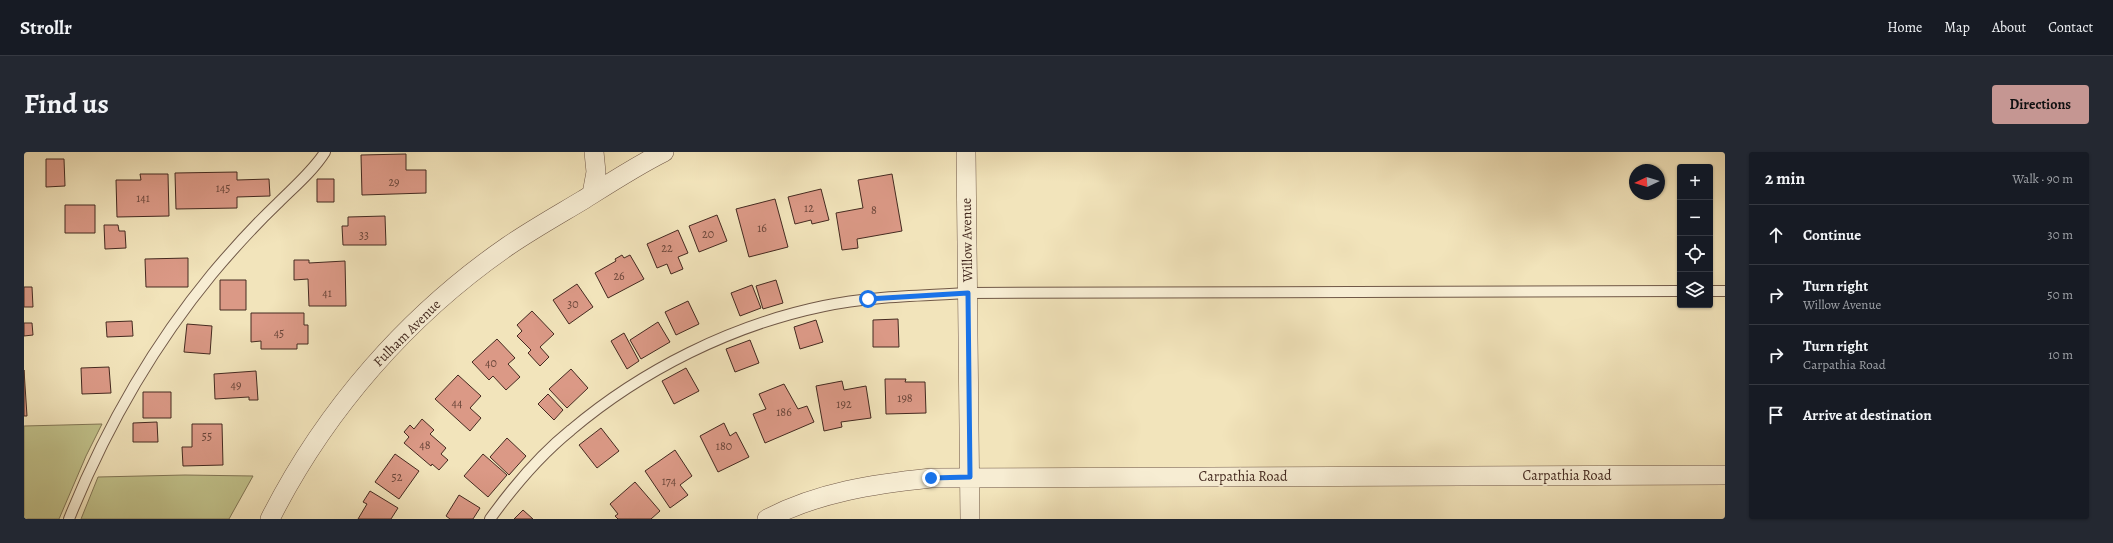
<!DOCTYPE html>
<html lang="en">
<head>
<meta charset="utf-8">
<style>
	:root { --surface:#171b24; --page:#242831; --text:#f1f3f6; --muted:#9ea1a6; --line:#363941; --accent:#c59692 }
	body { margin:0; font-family:Alegreya,serif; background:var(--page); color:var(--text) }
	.controls { position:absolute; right:12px; top:12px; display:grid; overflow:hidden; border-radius:4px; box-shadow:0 1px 3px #0004 }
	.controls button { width:36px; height:36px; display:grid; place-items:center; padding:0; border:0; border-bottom:1px solid var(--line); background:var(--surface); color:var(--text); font:20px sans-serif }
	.compass { position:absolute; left:1605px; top:12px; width:36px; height:36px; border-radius:50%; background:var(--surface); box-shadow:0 1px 3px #0004; rotate:266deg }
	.stop { position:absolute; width:12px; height:12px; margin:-9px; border:3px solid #1a73e8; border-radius:50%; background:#fff }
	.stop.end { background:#1a73e8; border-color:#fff; box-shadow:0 1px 4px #0008 }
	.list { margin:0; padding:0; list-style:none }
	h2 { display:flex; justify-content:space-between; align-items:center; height:52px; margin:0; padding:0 16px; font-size:17px }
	h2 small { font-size:13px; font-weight:400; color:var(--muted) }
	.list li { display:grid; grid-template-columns:26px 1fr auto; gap:12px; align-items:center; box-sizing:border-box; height:60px; padding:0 16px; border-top:1px solid var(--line) }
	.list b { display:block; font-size:15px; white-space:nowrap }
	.list p { margin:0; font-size:13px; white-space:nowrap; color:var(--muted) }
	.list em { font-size:13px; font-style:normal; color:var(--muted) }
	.icon { flex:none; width:22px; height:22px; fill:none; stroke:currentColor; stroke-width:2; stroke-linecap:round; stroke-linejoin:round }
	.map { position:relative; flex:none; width:1701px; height:367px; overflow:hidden; border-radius:4px }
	header { display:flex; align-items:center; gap:24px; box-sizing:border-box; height:56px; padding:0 20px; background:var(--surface); border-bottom:1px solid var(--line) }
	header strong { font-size:19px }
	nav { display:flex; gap:22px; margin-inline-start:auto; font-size:14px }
	.intro { display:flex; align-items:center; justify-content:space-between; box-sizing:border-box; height:96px; padding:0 24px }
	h1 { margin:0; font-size:28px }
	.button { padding:10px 18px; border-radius:4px; background:var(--accent); color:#111; font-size:14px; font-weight:700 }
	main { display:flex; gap:24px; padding:0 24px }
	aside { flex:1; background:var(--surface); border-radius:4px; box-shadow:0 1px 3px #0004 }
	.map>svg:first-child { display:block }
	.green { fill:#c1c28b; stroke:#827656 }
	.building { fill:#db9986; stroke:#442a20 }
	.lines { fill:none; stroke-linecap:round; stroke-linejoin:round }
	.lane-casing { stroke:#705847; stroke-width:12 }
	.street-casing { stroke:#705847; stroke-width:20 }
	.lane { stroke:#f7edd3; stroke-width:10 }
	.street { stroke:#f7edd3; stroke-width:19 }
	.route { stroke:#1a73e8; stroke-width:5 }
	.labels { text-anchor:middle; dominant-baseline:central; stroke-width:3.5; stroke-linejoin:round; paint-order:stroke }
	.number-label { font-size:12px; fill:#6a463a }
	.street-label { font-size:14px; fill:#442a20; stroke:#f7edd3 }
</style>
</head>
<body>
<header>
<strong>Strollr</strong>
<nav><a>Home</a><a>Map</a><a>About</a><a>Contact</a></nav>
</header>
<div class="intro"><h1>Find us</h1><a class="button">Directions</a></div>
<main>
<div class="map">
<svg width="1701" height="367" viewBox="0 0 1701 367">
	<rect width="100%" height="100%" fill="#f2e4bb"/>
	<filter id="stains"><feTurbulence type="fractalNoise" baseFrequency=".005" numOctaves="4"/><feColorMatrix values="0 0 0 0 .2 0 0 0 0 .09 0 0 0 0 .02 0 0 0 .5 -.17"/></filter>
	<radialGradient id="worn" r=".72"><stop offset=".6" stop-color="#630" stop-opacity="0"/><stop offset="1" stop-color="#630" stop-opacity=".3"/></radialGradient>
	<!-- green -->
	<path class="green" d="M78,272l-16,32 -27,63h-35v-93z
		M161,323l68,1 -24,43h-148l17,-42z"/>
	<!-- building -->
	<path class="building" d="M382,2v16h20v23l-64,2 -1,-40z
		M22,7h18l1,27 -19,1z
		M213,20v8l32,-1 1,17 -33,1v11l-61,1 -1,-36z
		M116,22h28l1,42 -52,1 -1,-37h25z
		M868,22l10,57 -45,8 1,9 -16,2 -6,-37 27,-5 -5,-28z
		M293,27h17v23h-17z
		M797,37l8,31 -17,4 -1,-4 -16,4 -7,-27z
		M751,47l13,48 -39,10 -13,-48z
		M41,53h30v28h-30z
		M693,63l10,26 -28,11 -10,-26z
		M361,64l1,29h-43l-1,-19h6v-9z
		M80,73h14l1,6h6l1,17 -21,1z
		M654,78l10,23 -10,4 5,12 -12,5 -4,-10 -10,4 -10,-24z
		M598,103l2,3 6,-3 14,24 -36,19 -13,-25 21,-12 -1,-2z
		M164,106v29h-42l-1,-28z
		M270,108h15v3l36,-2 1,45h-37l-1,-27 -14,1z
		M196,128h26v30h-26z
		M752,128l7,23 -20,6 -7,-23z
		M553,132l16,23 -24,17 -16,-24z
		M728,133l9,23 -21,8 -9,-23z
		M0,135h8l1,20h-9z
		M664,149l11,23 -23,11 -11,-23z
		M508,159l22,23 -14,13 9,10 -9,9 -12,-13 3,-3 -14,-14 5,-5 -5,-6z
		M227,161h53v12h4v19h-11v5h-36v-8l-10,1z
		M874,167l1,28h-26v-27z
		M792,168l7,22 -23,7 -6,-22z
		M108,169l1,15 -26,1 -1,-15z
		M634,170l12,20 -29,17 -11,-19z
		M0,171h8l1,12 -9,1z
		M163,172l25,2 -2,28 -26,-2z
		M600,181l15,28 -12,8 -16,-28z
		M473,187l18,19 -7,6 12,13 -14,13 -13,-14 -4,4 -17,-18z
		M726,188l9,23 -24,9 -9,-23z
		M85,215l2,26 -29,1 -1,-26z
		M662,216l13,23 -25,13 -12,-23z
		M547,217l17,19 -21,20 -18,-19z
		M0,218l3,46h-3z
		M232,219l2,29h-9v-3l-34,2 -1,-25z
		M434,223l23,21 -11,12 11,10 -11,13 -35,-32z
		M861,227h21l-1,3h20l1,31 -40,1z
		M818,229l2,9 22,-4 5,32 -30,4 1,5 -18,4 -8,-45z
		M760,232l14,25 9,-3 7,16 -49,21 -12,-29 13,-5 -7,-15z
		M119,240h28v26h-28z
		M524,242l15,16 -9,10 -16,-16z
		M398,267l12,11 -4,4 16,14 -5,6 7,6 -9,10 -7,-6 -1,2 -27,-23 5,-6 -5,-5 6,-7 4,4z
		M133,270l1,20h-25v-19z
		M700,271l6,13 6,-4 13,25 -31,15 -18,-36z
		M168,272h30l1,41 -40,1 -1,-19h10z
		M577,276l18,23 -22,17 -18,-23z
		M483,286l19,18 -17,19 -19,-18z
		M651,298l17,26 -12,9 8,10 -18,13 -25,-37z
		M371,302l24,17 -20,28 -24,-17z
		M459,302l24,21 -19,22 -24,-21z
		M611,330l25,29 -9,8h-33l-3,-3 3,-2 -8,-10z
		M346,339l28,17 -7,11h-33l9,-15 -4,-2z
		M435,343l21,13 -7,11h-23l-4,-3z
		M499,358l10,9h-19z"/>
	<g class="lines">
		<!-- lane casing -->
		<g class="lane-casing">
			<path id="lane" d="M1686,139h15
				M45,367c35,-87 83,-172 143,-245 21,-25 43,-49 66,-71 16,-16 35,-32 47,-51
				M466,367c23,-32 50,-64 81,-89 71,-60 161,-105 253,-124 47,-10 96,-10 144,-13l712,-2"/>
		</g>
		<!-- street casing -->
		<g class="street-casing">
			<path id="street" d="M942,0l4,367
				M568,42l4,-22 -2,-20
				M246,367c55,-109 138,-204 238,-273 25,-17 50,-31 75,-46 27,-17 53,-34 81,-48
				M743,367c52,-27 107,-35 164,-41l794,-3"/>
		</g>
		<!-- lane -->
		<use href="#lane" class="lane"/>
		<!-- street -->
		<use href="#street" class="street"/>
	</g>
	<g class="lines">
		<!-- route -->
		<path class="route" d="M844,147l100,-6 2,184 -39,1"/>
	</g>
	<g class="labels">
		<!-- number labels -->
		<g class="number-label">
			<text x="370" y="30">29</text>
			<text x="199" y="36">145</text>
			<text x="119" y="46">141</text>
			<text x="785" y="56">12</text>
			<text x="850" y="58">8</text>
			<text x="738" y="76">16</text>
			<text x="684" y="82">20</text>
			<text x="340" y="83">33</text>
			<text x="643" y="96">22</text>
			<text x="595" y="124">26</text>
			<text x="303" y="141">41</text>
			<text x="549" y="152">30</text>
			<text x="255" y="181">45</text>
			<text x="467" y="211">40</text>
			<text x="212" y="233">49</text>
			<text x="881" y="246">198</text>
			<text x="433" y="251">44</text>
			<text x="820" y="252">192</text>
			<text x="760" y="260">186</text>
			<text x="183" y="284">55</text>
			<text x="401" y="293">48</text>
			<text x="700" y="294">180</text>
			<text x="373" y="325">52</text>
			<text x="645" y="329">174</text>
		</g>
		<!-- street labels -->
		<g class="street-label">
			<text transform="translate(943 88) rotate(-91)">Willow Avenue</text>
			<text transform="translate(383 181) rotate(-45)">Fulham Avenue</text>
			<text x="1543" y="323">Carpathia Road</text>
			<text x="1219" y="324">Carpathia Road</text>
		</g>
	</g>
	<rect width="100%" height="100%" filter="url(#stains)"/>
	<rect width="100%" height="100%" fill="url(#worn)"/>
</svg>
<div class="controls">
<button>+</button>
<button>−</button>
<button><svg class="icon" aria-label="locate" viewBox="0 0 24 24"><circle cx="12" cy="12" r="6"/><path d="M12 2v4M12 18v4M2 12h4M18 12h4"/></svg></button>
<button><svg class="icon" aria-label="layers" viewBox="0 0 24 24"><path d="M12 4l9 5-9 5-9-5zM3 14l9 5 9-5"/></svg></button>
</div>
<svg class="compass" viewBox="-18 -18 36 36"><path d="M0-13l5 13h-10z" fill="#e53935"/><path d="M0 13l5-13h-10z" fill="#9ea1a6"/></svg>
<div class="stop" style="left:844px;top:147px"></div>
<div class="stop end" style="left:907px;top:326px"></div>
</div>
<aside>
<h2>2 min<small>Walk · 90 m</small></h2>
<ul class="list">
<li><svg class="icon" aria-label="ahead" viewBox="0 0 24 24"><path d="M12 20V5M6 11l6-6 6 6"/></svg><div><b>Continue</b></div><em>30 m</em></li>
<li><svg class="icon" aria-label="right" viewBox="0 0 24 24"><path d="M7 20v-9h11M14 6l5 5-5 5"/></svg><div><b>Turn right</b><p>Willow Avenue</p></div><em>50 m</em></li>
<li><svg class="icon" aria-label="right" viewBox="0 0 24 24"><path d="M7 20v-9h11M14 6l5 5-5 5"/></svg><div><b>Turn right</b><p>Carpathia Road</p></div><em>10 m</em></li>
<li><svg class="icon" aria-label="arrive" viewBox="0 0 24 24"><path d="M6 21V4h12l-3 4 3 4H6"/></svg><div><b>Arrive at destination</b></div></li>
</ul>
</aside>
</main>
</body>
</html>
